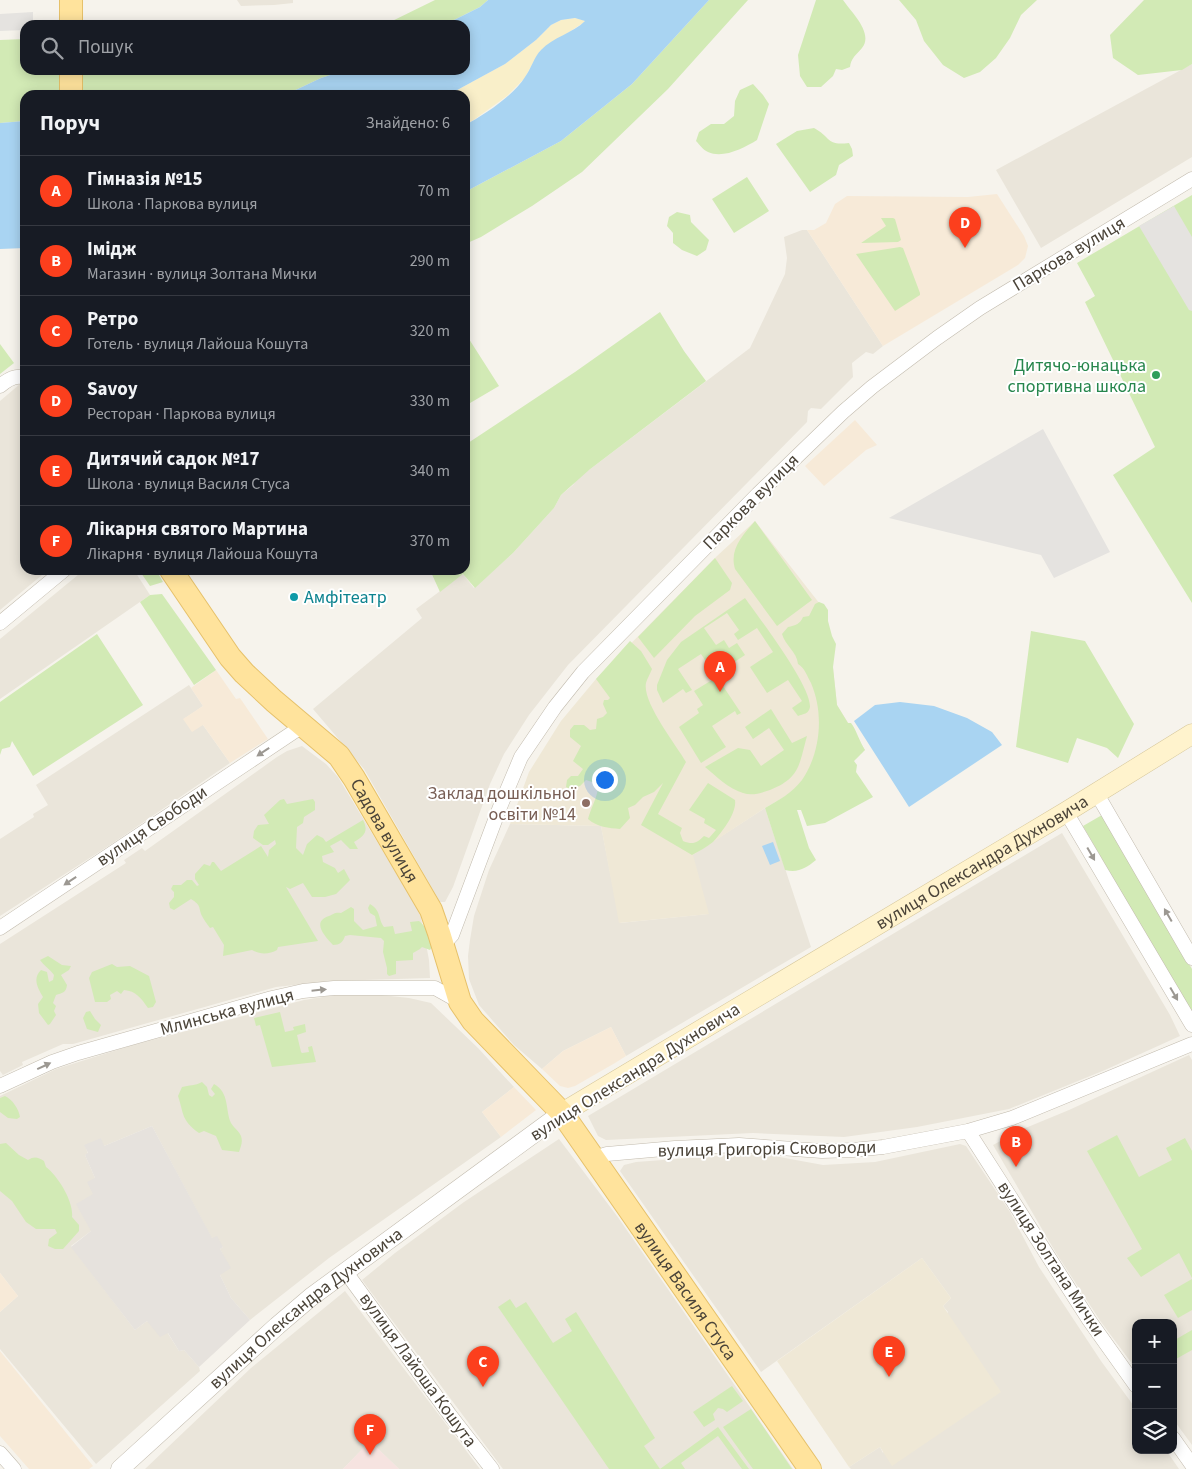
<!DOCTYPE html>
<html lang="uk">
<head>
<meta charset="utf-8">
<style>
	:root { --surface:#171b24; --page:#242831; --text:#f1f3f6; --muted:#9ea1a6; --line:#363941; --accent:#fc3f1d }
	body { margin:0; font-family:"Source Sans 3",sans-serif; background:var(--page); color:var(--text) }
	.controls { position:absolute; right:15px; bottom:15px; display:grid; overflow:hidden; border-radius:10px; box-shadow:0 2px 12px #0003 }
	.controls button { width:45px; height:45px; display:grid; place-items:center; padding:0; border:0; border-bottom:1px solid var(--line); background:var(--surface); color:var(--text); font:25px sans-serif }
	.you { position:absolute; left:604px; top:779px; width:18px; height:18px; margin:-12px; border:4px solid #fff; border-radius:50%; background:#1a73e8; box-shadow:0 0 0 8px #1a73e833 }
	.badge { display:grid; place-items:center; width:32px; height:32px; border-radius:50%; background:var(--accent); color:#fff; font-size:16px; font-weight:700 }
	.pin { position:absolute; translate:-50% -41px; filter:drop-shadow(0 1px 2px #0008) }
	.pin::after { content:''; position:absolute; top:26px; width:18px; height:15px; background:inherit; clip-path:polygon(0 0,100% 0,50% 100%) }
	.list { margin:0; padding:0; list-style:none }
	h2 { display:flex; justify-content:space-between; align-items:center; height:65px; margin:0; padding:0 20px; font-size:21px }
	h2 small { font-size:16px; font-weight:400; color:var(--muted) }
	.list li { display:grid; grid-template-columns:32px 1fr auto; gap:15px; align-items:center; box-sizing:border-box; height:70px; padding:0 20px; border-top:1px solid var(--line) }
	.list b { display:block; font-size:19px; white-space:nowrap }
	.list p { margin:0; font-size:16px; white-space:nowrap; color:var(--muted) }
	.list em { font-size:16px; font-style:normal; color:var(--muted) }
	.icon { flex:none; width:28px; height:28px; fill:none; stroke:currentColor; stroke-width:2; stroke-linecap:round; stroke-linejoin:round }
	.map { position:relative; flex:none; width:1192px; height:1469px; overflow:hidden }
	.search { position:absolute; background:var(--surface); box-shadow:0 2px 12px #0003; left:20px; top:20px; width:450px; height:55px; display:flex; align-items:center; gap:12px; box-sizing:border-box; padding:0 18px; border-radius:15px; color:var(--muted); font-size:19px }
	.panel { position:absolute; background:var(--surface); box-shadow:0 2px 12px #0003; left:20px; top:90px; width:450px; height:485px; border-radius:15px }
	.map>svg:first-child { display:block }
	.residential { fill:#eae5da }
	.commercial { fill:#f7ead8 }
	.industrial { fill:#e6e2dd }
	.education { fill:#efe8d6 }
	.medical { fill:#f6e3e0 }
	.green { fill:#d2eab5 }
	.sand { fill:#f9efc9 }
	.parking { fill:#e5e3e0 }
	.water { fill:#a9d4f2 }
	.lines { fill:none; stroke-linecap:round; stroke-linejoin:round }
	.minor-casing { stroke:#c2bbae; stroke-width:15 }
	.tertiary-casing { stroke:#c2bbae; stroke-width:19 }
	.secondary-casing { stroke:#d6c79b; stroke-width:21 }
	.primary-casing { stroke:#e6c16a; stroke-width:24 }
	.minor { stroke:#fff; stroke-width:14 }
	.tertiary { stroke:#fff; stroke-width:18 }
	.secondary { stroke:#fff3cd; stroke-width:20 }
	.primary { stroke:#ffe39c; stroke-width:22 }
	.oneway { fill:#9c9892 }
	.leisure-dot { fill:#2e9e5b; stroke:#fff; stroke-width:2 }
	.culture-dot { fill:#0f9aa8; stroke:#fff; stroke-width:2 }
	.education-dot { fill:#8d6e63; stroke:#fff; stroke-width:2 }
	.labels { text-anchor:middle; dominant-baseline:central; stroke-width:4; stroke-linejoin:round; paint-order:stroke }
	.street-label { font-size:18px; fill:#4b4439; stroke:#fff }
	.leisure-label { font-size:18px; fill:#27864d; stroke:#fff; text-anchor:end }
	.culture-label { font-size:18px; fill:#0d838f; stroke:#fff; text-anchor:start }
	.education-label { font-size:18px; fill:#785e54; stroke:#fff; text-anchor:end }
</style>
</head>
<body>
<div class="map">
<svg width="1192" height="1469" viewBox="0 0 1192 1469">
	<rect width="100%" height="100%" fill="#f6f3ec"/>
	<!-- residential -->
	<path class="residential" d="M237,0h56v3l-19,2 -33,1z
		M1192,64v93l-151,91 -45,-78z
		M802,230h5l76,116 -10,8 -7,-2 -14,11 1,14 -32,32 -10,-1 -3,3 -1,11 -239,243 -39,50 -25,39 -14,30 -37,103 -8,15h-5l-76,-133 -51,-60 109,-91 -6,-9 47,-35 11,14 39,-35 41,-45 7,-13 12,-10 10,-14 6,-1 161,-122 35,-74 2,-16 -3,-21z
		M20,384l5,8v178h23l-48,40v-209z
		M84,570h50l16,25 -150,104v-60z
		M189,685l14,21 -19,13 19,6 27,38 -117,80 -113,73v-77l34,-22 -1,-3 15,-9 -12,-20z
		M302,746l24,18 12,13 78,129 5,12 8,42 1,18 -98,3 -56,6 -203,57h-10l-41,18 1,3 -20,10 -3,-4v-127l126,-81 -2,-3 18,-12 3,3 132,-94 10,-6z
		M765,808l46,139 -185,109 -15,-29 -48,24 -21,18 -28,-24 -35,-40 -10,-26 -1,-23 2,-16 4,-24 15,-46 21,-46 91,2 19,97 88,-9 -16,-59z
		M1062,833l108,182 10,21 -75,34 -96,39 -92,18 -73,10 -91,-4 -147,7 -8,-4 -10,-20z
		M372,994l37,4 22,5 47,45 36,39 -32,25 19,25 -172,121 -79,62 -19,-22 -11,-23 3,-20 -3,-6 3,-2 -11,-8 -60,-113 -48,20 -19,-1 3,9 -3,1 10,23 -4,53 -20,15 64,84 12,-9 20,11 12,19 5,-1 15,17 1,4 -104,93 -96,-115v-37l18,-16 -18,-23v-177l56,-27 77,-24 171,-45 31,-5z
		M1189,1055l3,5v385l-19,-26v-96h-37v46l-35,-47 -45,-69 -63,-108 30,-16 46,-19z
		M559,1139l58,77 176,253h-290l-141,-189 33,-27 69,-51z
		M960,1144l6,2 44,66 29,55 62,94 35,48v41h30l13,19h-328l-2,-2 31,-20 3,6 65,-141 -5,-6 8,-8 -29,-40 -161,114 -141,-201 4,-6 12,-3 94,-7 33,-1 60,11 52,-3z
		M345,1291l135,178h-81l-29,-28 -27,28h-198l106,-101z"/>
	<!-- commercial -->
	<path class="commercial" d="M997,194l27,42 4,10 -3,12 -7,7 -135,81 -76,-116h7l12,-7 9,-19 12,-8 121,1z
		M855,420l22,25 -11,5 -42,36 -19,-20z
		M216,670l20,29 4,-1 28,41 -38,24 -27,-38 -11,7 -9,-13 20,-13 -12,-18z
		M611,1027l15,29 -11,7 -40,23 -7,2 -8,-2 -18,-17 21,-18z
		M514,1087l22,23 -35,27 -19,-25z
		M0,1273l18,23 -18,16z
		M0,1351l93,115 -4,3h-60l-29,-33z"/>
	<!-- industrial -->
	<path class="industrial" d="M152,1126l60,112 5,-2 6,11 -3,2 11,19 -11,7 11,23 19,22 -51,47 -15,-17 -5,1 -11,-18 -8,4 -13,-16 -12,9 -64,-83 20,-16 -15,-27 17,-10 -6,-12 8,-4 -10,-23 3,-2 -4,-8 17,-7 3,8z"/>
	<!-- education -->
	<path class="education" d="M755,521l72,92 10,92 28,45 -100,58 -72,47 16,59 -90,9 -18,-97 -91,-2 19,-52 32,-51 35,-42 121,-123z
		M922,1258l29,40 -8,8 58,86 -109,74 -12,-19 -31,20 -72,-106z"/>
	<!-- medical -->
	<path class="medical" d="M370,1441l29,28h-56z"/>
	<!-- green -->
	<path class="green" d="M435,0h53l-8,7 -36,18h-60z
		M709,0h39l-80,89 -86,83 -50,34 -51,31 -16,7v-52l96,-51 71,-57z
		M816,0h27c8,12 31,33 19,48 -6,7 -11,10 -12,19l-8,3 -6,-1 -3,7 -12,11h-14l-7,-11 -2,-21z
		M899,0h138l-16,15 -11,23 -14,20 -16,14 -16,6 -21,-13 -19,-24 -8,-21z
		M1144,0h48v64l-10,6 -44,5 -25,-17 -3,-23z
		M25,39v31h321l-25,8 -36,17h-260v26l-25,2v-83z
		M753,84l10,11 6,9 -12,36c-13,8 -34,19 -49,12 -5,-2 -8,-7 -12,-11l3,-9 12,-8h13l10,-8 1,-15 5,-11z
		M814,128c17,9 12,18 35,15l3,6 1,7 -14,9 -3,10 -26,17 -34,-48 21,-13z
		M747,177l22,34 -35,22 -22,-34z
		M1192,195v408l-79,-128 42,-28 -70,-145 10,-6 -18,-33z
		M677,212l13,3 1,7 18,18 -3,10 -9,6 -15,-6 -9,-7v-10l-6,-7 2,-9z
		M881,218h12l2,1 6,21 -3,2 -37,1 25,-17z
		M900,247l3,1 17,45v2l-25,16 -39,-57z
		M660,312l24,39 22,30 -117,89 -28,25 -7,13 -41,45 -38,35 -12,-14 -23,18 -10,-22h35v-125l110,-73z
		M469,339l30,47 -34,20v-64z
		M0,344l14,19 -14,11z
		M755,521l57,79 -35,26 -42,-57c-6,-20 8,-34 20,-48z
		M715,558l17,25 -2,7 -35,26 -41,42 -16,-21z
		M139,570h17l7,12 -13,4z
		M162,594l54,76 -22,15 -54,-83 10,-7z
		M745,598c14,20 66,87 65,109 -1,7 -7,7 -12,9l-6,-8 10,-7 -14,-21 -21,13 -17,-26 23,-15 -16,-24 -19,12 -4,-6 5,-4 -12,-17 -23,15 12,17 8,-5 5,8 8,-5 8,12 -30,20 -14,-21 -23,15 14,21 -6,3 -3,-4 -20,14 -6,-13v-5l10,-25 14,-18z
		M819,602l5,2 4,6v11l4,15 4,8 -3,23 4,38 11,18h3c6,8 8,18 14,27l-11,11 3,4 -1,7 17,25 -48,26 -18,3 -6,-16h-4l12,38 7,12c-10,8 -17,13 -31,10l-20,-62c14,-8 27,-15 37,-28 19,-28 22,-67 9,-97 -4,-7 -6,-15 -13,-19 -1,-12 -13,-19 -16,-30l6,-7c7,-1 13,-4 15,-10l6,-1 6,-12z
		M1031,631l54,10 49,83 -16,34 -11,-10 -30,-10 -9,25 -52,-16z
		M97,634l46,71 -110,71 -21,-35 -2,6 -8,2 -2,6v-53z
		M630,641l11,10 11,18c-2,5 -5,10 -6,14 -4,19 30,62 40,79l-28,52 24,14 -2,5 3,8c10,4 14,2 21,-5l5,2 7,-8 -12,-7 1,-4 -16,-9 19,-27 27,17c2,13 -13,32 -22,42 -6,5 -14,9 -21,13l-51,-30 22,-42 -9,9 -11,5 -8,8 -7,3 2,10 -10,11c-11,-1 -23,-2 -32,-10 3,-11 8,-19 10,-30l-3,-6 -9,-3 -6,6 -10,3 -4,-2 1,-7 4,-4h7l5,-7 -10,-8 8,-15 -11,-9v-7l4,-5h10l6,5 6,-1 1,-10 6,-2 4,-4 -4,-9 1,-4h4l2,-2 -14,-19z
		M717,677l24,36 -4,2 -2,-4 -23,15 14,21 -25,16 -22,-36 20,-14 -2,-4 6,-4 -9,-14z
		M771,709l21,34 15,-7c-8,29 -7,42 -37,54 -9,3 -18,6 -27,3 -14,-4 -27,-17 -38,-26l33,-19 12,2 11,16 23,-16 -15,-22 -16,11 -8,-12z
		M284,799l3,5 26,-5 2,3v8l-11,7 -1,6 -6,4 -1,21 7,7 4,-11 10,-9 6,3 3,4 37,-22c6,12 1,16 -9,22l4,7h-8l-9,-9 -11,6 4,6 -12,4 1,6 12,6 3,5 6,-4 6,11 -14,14 -11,3h-13l-9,-14 -13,6 -4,-2 32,54 -40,6 -1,3c-7,4 -17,5 -25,0l-29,6 1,-11 -11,-18 -3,1c-3,-4 -6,-8 -8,-12 -4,-9 0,-10 -11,-17l-17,11 -4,-2 -1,-5 5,-6v-5l-3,-3 2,-4h8l6,-5h5l5,6 2,-1 -4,-6v-5l9,-10 6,2 2,-4h2l7,9 40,-25 7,11 1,-7 7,-6 -1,-4 -7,5h-5l-10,-7 1,-7 4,-6 11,-1 -5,-9 16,-15z
		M1102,815l90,154v46l-109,-189z
		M370,904c11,6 8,15 14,23l9,-1 2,8 17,-3 -2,-9 9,-1c9,7 10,16 13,26l-2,3 -8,-3 -2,2 -7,4v7l-17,1v13l-7,2 -2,-2v-6l-4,-16 1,-11 -3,-3 -31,-3 -5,1c-2,6 -5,9 -12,9 -8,-9 -22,-23 -4,-29 5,-2 6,-4 12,-3l10,-6 3,2v12l9,9 14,-4 -2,-10 -5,-3 -2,-5z
		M48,956l14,9 9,1 -2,4 -8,5 6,10c-1,8 -5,8 -11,10l-3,8 3,3 -2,5 2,4 -6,9 -2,1 -9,-12 -1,-9 5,-7c-5,-9 -11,-18 -2,-27l6,2 2,10 4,-2 1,-5c-4,-6 -10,-9 -14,-15z
		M112,964l5,3 13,-1 19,10 7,26 -3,5 -5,1c-7,-10 -12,-17 -24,-18l-3,4 -4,-3 -7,4 1,4 -4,3h-12l-6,-24 3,-6z
		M90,1011l5,8 6,6 -3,7 -11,-3 -4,-11 3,-6z
		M280,1012l5,20 9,-2 -1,-3 12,-3 1,8 -9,3 4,17 1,1 7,-1 -1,-5 4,-1 4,16 -44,5 -12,-42 -4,1 -2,-8z
		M202,1082l5,5 2,8 3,2 3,-3 -4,-5 3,-5c16,9 11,26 17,39 3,5 8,8 10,13 2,6 0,10 -2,16l-17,-2 -6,-14 -12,-5 -5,2c-18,-13 -15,-19 -21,-37l4,-9c7,-2 13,-1 20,-5z
		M5,1096c7,3 14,13 15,21l-3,2 -9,-1 -8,-6v-14z
		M1117,1135l22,42 33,-17 -6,-12 19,-10 7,13v127l-13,-25 -38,24 -14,-19 15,-9 -55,-98z
		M6,1143l13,12 9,5c6,-4 10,-3 16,1l2,6c12,9 28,35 26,50l7,8v6l-16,18h-8l-7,-3 1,-7 8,-6 -2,-4h-19l-10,-7 -14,-21 -12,-10v-47z
		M1192,1279v31l-14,8 -14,-23z
		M510,1299l6,9 10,-6 27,41 19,-12 -7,-12 11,-7 79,126 -11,8 16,23h-51l-111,-162z
		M1192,1330v20l-16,9 -3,-5v-13z
		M732,1386l11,15 -16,11 -4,-3 -5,-1 -5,6 2,6 -11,7 -11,-15z
		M751,1409l41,60h-39l-30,-42z
		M718,1427l31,42h-7l-24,-33 -37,27 4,6h-25z"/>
	<!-- sand -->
	<path class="sand" d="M575,18l11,3 -46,30 -16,28 -17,17 -32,23 -10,6v-30h-17l57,-31 31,-24 15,-15 10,-5z"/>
	<!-- parking -->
	<path class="parking" d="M33,12v13h-8v5l-25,1v-17z
		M1174,206l18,31v74l-3,-1 -50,-84z
		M1043,429l67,123 -56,26 -13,-23 -152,-37z"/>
	<!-- water -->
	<path class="water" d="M488,0h221l-77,84 -71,57 -96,51v-67c19,-10 49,-30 60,-48 6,-8 9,-20 16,-27 12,-13 32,-17 44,-29l-10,-3 -14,2 -10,5 -15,15 -31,24 -57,31h-163l36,-17 25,-8h119v-45h-21l36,-18z
		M25,121v127l-25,1v-126z
		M900,702l34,4 33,12 25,14 10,13 -93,62 -55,-86 21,-16z
		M773,842l7,19 -10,4 -8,-19z"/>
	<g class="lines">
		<!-- minor casing -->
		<g class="minor-casing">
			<path id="minor" d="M0,386c7,-6 16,-12 25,-8
				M0,623l64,-53
				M1097,794l95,164
				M1066,812l126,213
				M0,928l304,-203
				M443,945l9,-10 48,-128 21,-50 34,-50 28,-35 175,-178 85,-82 29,-25 65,-49 43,-30 212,-129
				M0,1086l52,-24 26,-9 194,-55 31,-7 31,-3h101l25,14
				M968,1131l121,189 47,66
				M594,1158l13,-4 68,-6 64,-3 83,6 31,-1 30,-3 85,-16 44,-13 180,-74
				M345,1271l105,144 42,54
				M1173,1438l19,27
				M0,1453l14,16"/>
		</g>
		<!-- tertiary casing -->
		<g class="tertiary-casing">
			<g id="tertiary">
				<path id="s1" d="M120,1469l157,-143 34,-29 251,-184"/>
			</g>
		</g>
		<!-- secondary casing -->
		<g class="secondary-casing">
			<g id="secondary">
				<path id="s2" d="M562,1113l504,-301 126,-78"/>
			</g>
		</g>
		<!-- primary casing -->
		<g class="primary-casing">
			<g id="primary">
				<path d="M71,25v-25"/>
				<path d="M71,95v-25"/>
				<path id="s3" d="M171,570l59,87 14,16 30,28 65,55 15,22 77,132 8,23 21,69 13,19 89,92 248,356"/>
			</g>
		</g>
		<!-- minor -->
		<use href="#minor" class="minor"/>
		<!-- tertiary -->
		<use href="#tertiary" class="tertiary"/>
		<!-- secondary -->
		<use href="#secondary" class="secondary"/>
		<!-- primary -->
		<use href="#primary" class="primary"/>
	</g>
	<!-- one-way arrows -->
	<defs><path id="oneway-solid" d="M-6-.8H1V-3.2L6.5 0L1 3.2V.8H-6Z" transform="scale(1.25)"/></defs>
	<g class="oneway">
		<use href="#oneway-solid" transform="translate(263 752) rotate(146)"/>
		<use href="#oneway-solid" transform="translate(1091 854) rotate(60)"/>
		<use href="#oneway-solid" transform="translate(70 881) rotate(146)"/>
		<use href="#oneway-solid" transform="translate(1168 915) rotate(-120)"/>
		<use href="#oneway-solid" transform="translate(319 990) rotate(-6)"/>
		<use href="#oneway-solid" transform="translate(1174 994) rotate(60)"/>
		<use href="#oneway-solid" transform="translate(44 1066) rotate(-25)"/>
	</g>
	<!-- markers -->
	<circle class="leisure-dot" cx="1156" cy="375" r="5"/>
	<circle class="culture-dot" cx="294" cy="597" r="5"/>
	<circle class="education-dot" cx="586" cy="803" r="5"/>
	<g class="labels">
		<!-- street labels -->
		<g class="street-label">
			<text transform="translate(1069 254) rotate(-31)">Паркова вулиця</text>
			<text transform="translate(751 502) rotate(-45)">Паркова вулиця</text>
			<text transform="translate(152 826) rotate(-34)">вулиця Свободи</text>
			<text stroke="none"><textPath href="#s3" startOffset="340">Садова вулиця</textPath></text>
			<text stroke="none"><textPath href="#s2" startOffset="489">вулиця Олександра Духновича</textPath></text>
			<text transform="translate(227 1012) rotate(-15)">Млинська вулиця</text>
			<text transform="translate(635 1072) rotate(-32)">вулиця Олександра Духновича</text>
			<text transform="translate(767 1149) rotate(-1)">вулиця Григорія Сковороди</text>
			<text transform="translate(1051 1259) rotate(57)">вулиця Золтана Мички</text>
			<text stroke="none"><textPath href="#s3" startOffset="896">вулиця Василя Стуса</textPath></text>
			<text stroke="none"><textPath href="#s1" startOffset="246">вулиця Олександра Духновича</textPath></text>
			<text transform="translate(418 1370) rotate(54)">вулиця Лайоша Кошута</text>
		</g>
		<!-- leisure labels -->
		<g class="leisure-label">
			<text x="1146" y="365">Дитячо-юнацька<tspan x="1146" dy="21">спортивна школа</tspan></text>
		</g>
		<!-- culture labels -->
		<g class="culture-label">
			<text x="304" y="597">Амфітеатр</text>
		</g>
		<!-- education labels -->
		<g class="education-label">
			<text x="576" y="793">Заклад дошкільної<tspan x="576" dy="21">освіти №14</tspan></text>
		</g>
	</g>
</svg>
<div class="controls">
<button>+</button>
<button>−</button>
<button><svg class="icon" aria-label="layers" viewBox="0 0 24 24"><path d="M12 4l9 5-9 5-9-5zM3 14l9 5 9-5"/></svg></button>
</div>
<div class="you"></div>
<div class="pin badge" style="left:720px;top:692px">A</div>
<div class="pin badge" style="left:1016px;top:1167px">B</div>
<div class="pin badge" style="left:483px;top:1387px">C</div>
<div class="pin badge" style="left:965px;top:248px">D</div>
<div class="pin badge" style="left:889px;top:1377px">E</div>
<div class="pin badge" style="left:370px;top:1455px">F</div>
<div class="search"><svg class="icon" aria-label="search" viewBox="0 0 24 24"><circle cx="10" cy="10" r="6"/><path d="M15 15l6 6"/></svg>Пошук</div>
<section class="panel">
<h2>Поруч<small>Знайдено: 6</small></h2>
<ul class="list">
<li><span class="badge">A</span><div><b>Гімназія №15</b><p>Школа · Паркова вулиця</p></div><em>70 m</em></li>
<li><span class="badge">B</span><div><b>Імідж</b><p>Магазин · вулиця Золтана Мички</p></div><em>290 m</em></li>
<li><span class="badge">C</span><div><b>Ретро</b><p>Готель · вулиця Лайоша Кошута</p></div><em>320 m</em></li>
<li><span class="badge">D</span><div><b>Savoy</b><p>Ресторан · Паркова вулиця</p></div><em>330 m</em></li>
<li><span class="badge">E</span><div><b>Дитячий садок №17</b><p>Школа · вулиця Василя Стуса</p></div><em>340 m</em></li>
<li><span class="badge">F</span><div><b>Лікарня святого Мартина</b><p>Лікарня · вулиця Лайоша Кошута</p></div><em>370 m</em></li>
</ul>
</section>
</div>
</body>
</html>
